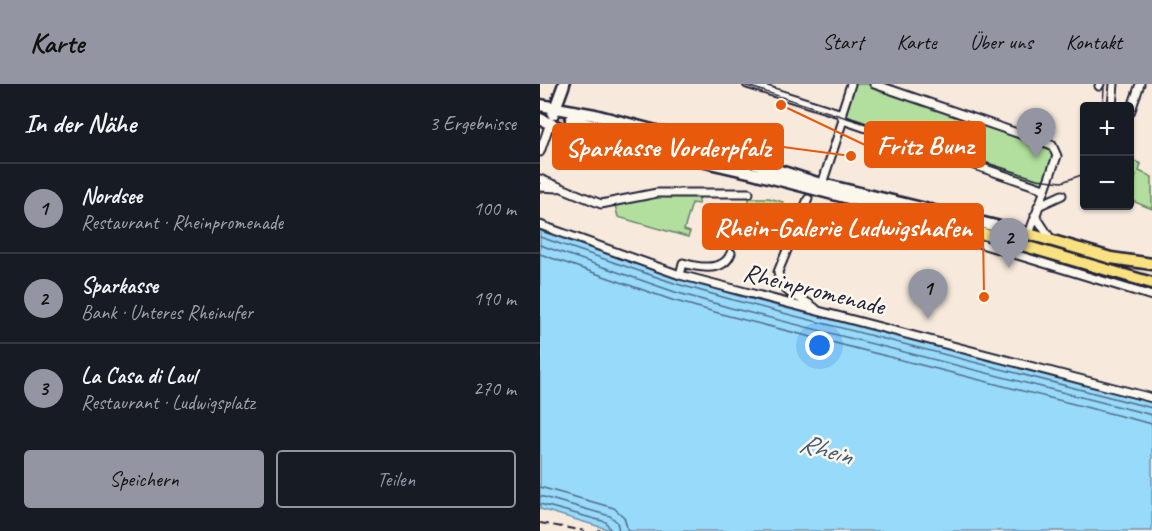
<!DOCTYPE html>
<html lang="de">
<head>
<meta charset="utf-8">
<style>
	:root { --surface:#171b24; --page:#242831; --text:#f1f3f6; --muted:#9ea1a6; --line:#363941; --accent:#9495a2 }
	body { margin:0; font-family:Caveat,sans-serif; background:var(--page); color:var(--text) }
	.controls { position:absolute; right:18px; top:18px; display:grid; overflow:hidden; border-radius:6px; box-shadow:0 2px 4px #0004 }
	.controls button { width:54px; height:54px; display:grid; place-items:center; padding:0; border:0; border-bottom:2px solid var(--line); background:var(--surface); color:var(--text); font:30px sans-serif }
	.you { position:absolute; left:280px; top:262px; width:21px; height:21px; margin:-15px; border:4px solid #fff; border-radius:50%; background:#1a73e8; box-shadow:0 0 0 9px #1a73e833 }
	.badge { display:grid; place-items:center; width:39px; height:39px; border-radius:50%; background:var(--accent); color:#111; font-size:20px; font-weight:700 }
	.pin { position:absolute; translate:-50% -50px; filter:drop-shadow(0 2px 3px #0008) }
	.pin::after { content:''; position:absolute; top:32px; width:21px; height:18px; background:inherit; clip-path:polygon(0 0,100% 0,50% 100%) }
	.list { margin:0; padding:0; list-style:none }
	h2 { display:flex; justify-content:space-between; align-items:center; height:78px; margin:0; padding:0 24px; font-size:26px }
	h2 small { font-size:20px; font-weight:400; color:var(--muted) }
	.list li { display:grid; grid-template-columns:39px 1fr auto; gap:18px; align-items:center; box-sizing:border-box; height:90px; padding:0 24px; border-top:2px solid var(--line) }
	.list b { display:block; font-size:22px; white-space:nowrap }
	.list p { margin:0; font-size:20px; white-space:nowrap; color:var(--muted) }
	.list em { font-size:20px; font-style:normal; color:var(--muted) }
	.actions { display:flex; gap:12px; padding:18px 24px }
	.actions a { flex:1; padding:14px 0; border:2px solid var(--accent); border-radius:6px; text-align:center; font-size:21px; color:var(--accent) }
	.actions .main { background:var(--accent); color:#111 }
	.map { position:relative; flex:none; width:612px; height:447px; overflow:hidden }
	header { display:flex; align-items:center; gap:36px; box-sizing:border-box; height:84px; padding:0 30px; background:var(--accent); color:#111 }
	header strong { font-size:28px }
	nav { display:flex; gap:33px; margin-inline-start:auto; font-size:21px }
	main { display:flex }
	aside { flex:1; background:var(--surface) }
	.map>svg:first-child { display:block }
	.green { fill:#b2df9e; stroke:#6a806c; stroke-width:1.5 }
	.water { fill:#98dafa; stroke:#6990ae; stroke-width:1.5 }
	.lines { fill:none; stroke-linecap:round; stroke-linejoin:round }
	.shore { stroke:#516c87; stroke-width:1.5 }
	.secondary-tunnel { stroke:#ccc2bc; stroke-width:10; stroke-dasharray:10 5; stroke-linecap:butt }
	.street-casing { stroke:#22223b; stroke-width:11 }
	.secondary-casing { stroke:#22223b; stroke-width:15 }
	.primary-casing { stroke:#22223b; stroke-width:15 }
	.street { stroke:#fbf7ec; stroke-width:7 }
	.secondary { stroke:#fbf7ec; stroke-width:10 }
	.primary { stroke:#fae180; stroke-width:10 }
	.tram { stroke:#22223b; stroke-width:1.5 }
	.rail { stroke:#22223b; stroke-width:2; stroke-dasharray:9 4.5; stroke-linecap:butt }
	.labels { text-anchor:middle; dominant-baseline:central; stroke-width:5; stroke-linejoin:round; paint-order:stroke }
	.street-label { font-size:26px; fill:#22223b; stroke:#fbf7ec }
	.water-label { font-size:27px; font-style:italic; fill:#455974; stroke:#fbf7ec }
	.leader { fill:none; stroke:#e8590c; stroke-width:2 }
	.callout-dot { fill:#e8590c; stroke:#fbf7ec; stroke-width:2 }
	.callout { fill:#e8590c; stroke:#e8590c; stroke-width:2 }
	.callout-label { font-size:27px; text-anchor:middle; font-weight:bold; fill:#fff }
</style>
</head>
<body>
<header>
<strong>Karte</strong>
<nav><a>Start</a><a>Karte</a><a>Über uns</a><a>Kontakt</a></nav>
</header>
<main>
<aside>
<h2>In der Nähe<small>3 Ergebnisse</small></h2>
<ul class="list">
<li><span class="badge">1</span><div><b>Nordsee</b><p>Restaurant · Rheinpromenade</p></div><em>100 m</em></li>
<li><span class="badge">2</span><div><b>Sparkasse</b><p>Bank · Unteres Rheinufer</p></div><em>190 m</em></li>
<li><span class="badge">3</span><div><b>La Casa di Laul</b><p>Restaurant · Ludwigsplatz</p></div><em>270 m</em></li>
</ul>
<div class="actions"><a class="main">Speichern</a><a>Teilen</a></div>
</aside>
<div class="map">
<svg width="612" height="447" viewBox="0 0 612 447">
	<rect width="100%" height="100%" fill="#f7eadc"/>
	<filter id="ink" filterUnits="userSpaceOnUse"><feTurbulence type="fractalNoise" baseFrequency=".0167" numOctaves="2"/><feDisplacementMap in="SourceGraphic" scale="12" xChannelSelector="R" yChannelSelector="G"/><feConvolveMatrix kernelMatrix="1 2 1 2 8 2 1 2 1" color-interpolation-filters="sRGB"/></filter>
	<g filter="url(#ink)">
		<!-- green -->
		<path class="green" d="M311,0h23l181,65 -11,40 -201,-69z
			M590,75l11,5 -2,7 13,6v32l-22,-9 6,-25 -6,-3z
			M116,113h44l-2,7 -6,-1 -8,27 6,2 -2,5 -70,-20 -3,-12z
			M209,114h20l14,4 -6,18 -29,-9z"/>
		<!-- water -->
		<path class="water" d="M0,147l139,48 56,16 417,107v129h-538l-74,-22z"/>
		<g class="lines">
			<!-- shore -->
			<path class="shore" d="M0,153l137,47 56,16 419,108
				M0,161l135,47 56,16 421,107
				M0,170l132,46 57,16 423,108
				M0,403l74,21 10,9 4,14
				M0,412l70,20 7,6 2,9
				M0,420l66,18 5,9"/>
			<!-- secondary-tunnel -->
			<path class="secondary-tunnel" d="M0,30l31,6"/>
			<!-- street casing -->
			<g class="street-casing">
				<path id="street" d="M207,0l95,30
					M334,0l178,61 5,11 -28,78 -10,3 -9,-2
					M559,2l1,-2
					M572,22l2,-22
					M590,29l10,-29
					M303,36l201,69
					M0,68l10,-29
					M0,95l61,25 56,-11h92
					M0,103l17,1
					M281,103l22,-67 -2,-5 10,-31
					M268,115l-30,73c4,26 24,23 39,38
					M498,122l24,-11
					M495,131l17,26
					M0,141l140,50 472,123
					M434,155l4,4 174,53
					M140,191l3,-12c17,5 41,9 48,-10"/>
			</g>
			<!-- secondary casing -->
			<g class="secondary-casing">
				<path id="secondary" d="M0,21l55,10 61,16 158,51 215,52
					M13,30l11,-30
					M0,35l22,10 191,44 210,55
					M31,36l80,20"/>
			</g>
			<!-- primary casing -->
			<g class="primary-casing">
				<path id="primary" d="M423,144l189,55
					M489,150l82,24 41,6"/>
			</g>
			<!-- street -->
			<use href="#street" class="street"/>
			<!-- secondary -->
			<use href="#secondary" class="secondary"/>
			<!-- primary -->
			<use href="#primary" class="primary"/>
			<!-- tram -->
			<path class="tram" d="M201,0l296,95 25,3 22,-8
				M563,22l1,-18"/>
			<!-- rail -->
			<path class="rail" d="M0,439l45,8
				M58,446l3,1"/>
		</g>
	</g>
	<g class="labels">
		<!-- street labels -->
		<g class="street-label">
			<text transform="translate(274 205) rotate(14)">Rheinpromenade</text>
		</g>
		<!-- water labels -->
		<g class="water-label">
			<text transform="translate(286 365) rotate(16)">Rhein</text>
		</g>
	</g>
	<!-- callouts -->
	<path class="leader" d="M241 21L325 61M311 72L243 63M444 213L443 142"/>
	<g class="callout-dot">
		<circle cx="241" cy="21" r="6"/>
		<circle cx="311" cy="72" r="6"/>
		<circle cx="444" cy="213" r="6"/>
	</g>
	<g class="callout">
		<rect x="325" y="38" width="120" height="45" rx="6"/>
		<rect x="13" y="40" width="230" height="45" rx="6"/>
		<rect x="163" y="120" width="280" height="45" rx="6"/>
	</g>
	<g class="callout-label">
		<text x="385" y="70">Fritz Bunz</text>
		<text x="128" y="72">Sparkasse Vorderpfalz</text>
		<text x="303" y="152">Rhein-Galerie Ludwigshafen</text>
	</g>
</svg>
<div class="controls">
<button>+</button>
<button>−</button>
</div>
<div class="you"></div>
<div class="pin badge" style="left:388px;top:235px">1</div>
<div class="pin badge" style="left:469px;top:184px">2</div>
<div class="pin badge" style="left:496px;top:74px">3</div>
</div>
</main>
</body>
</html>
